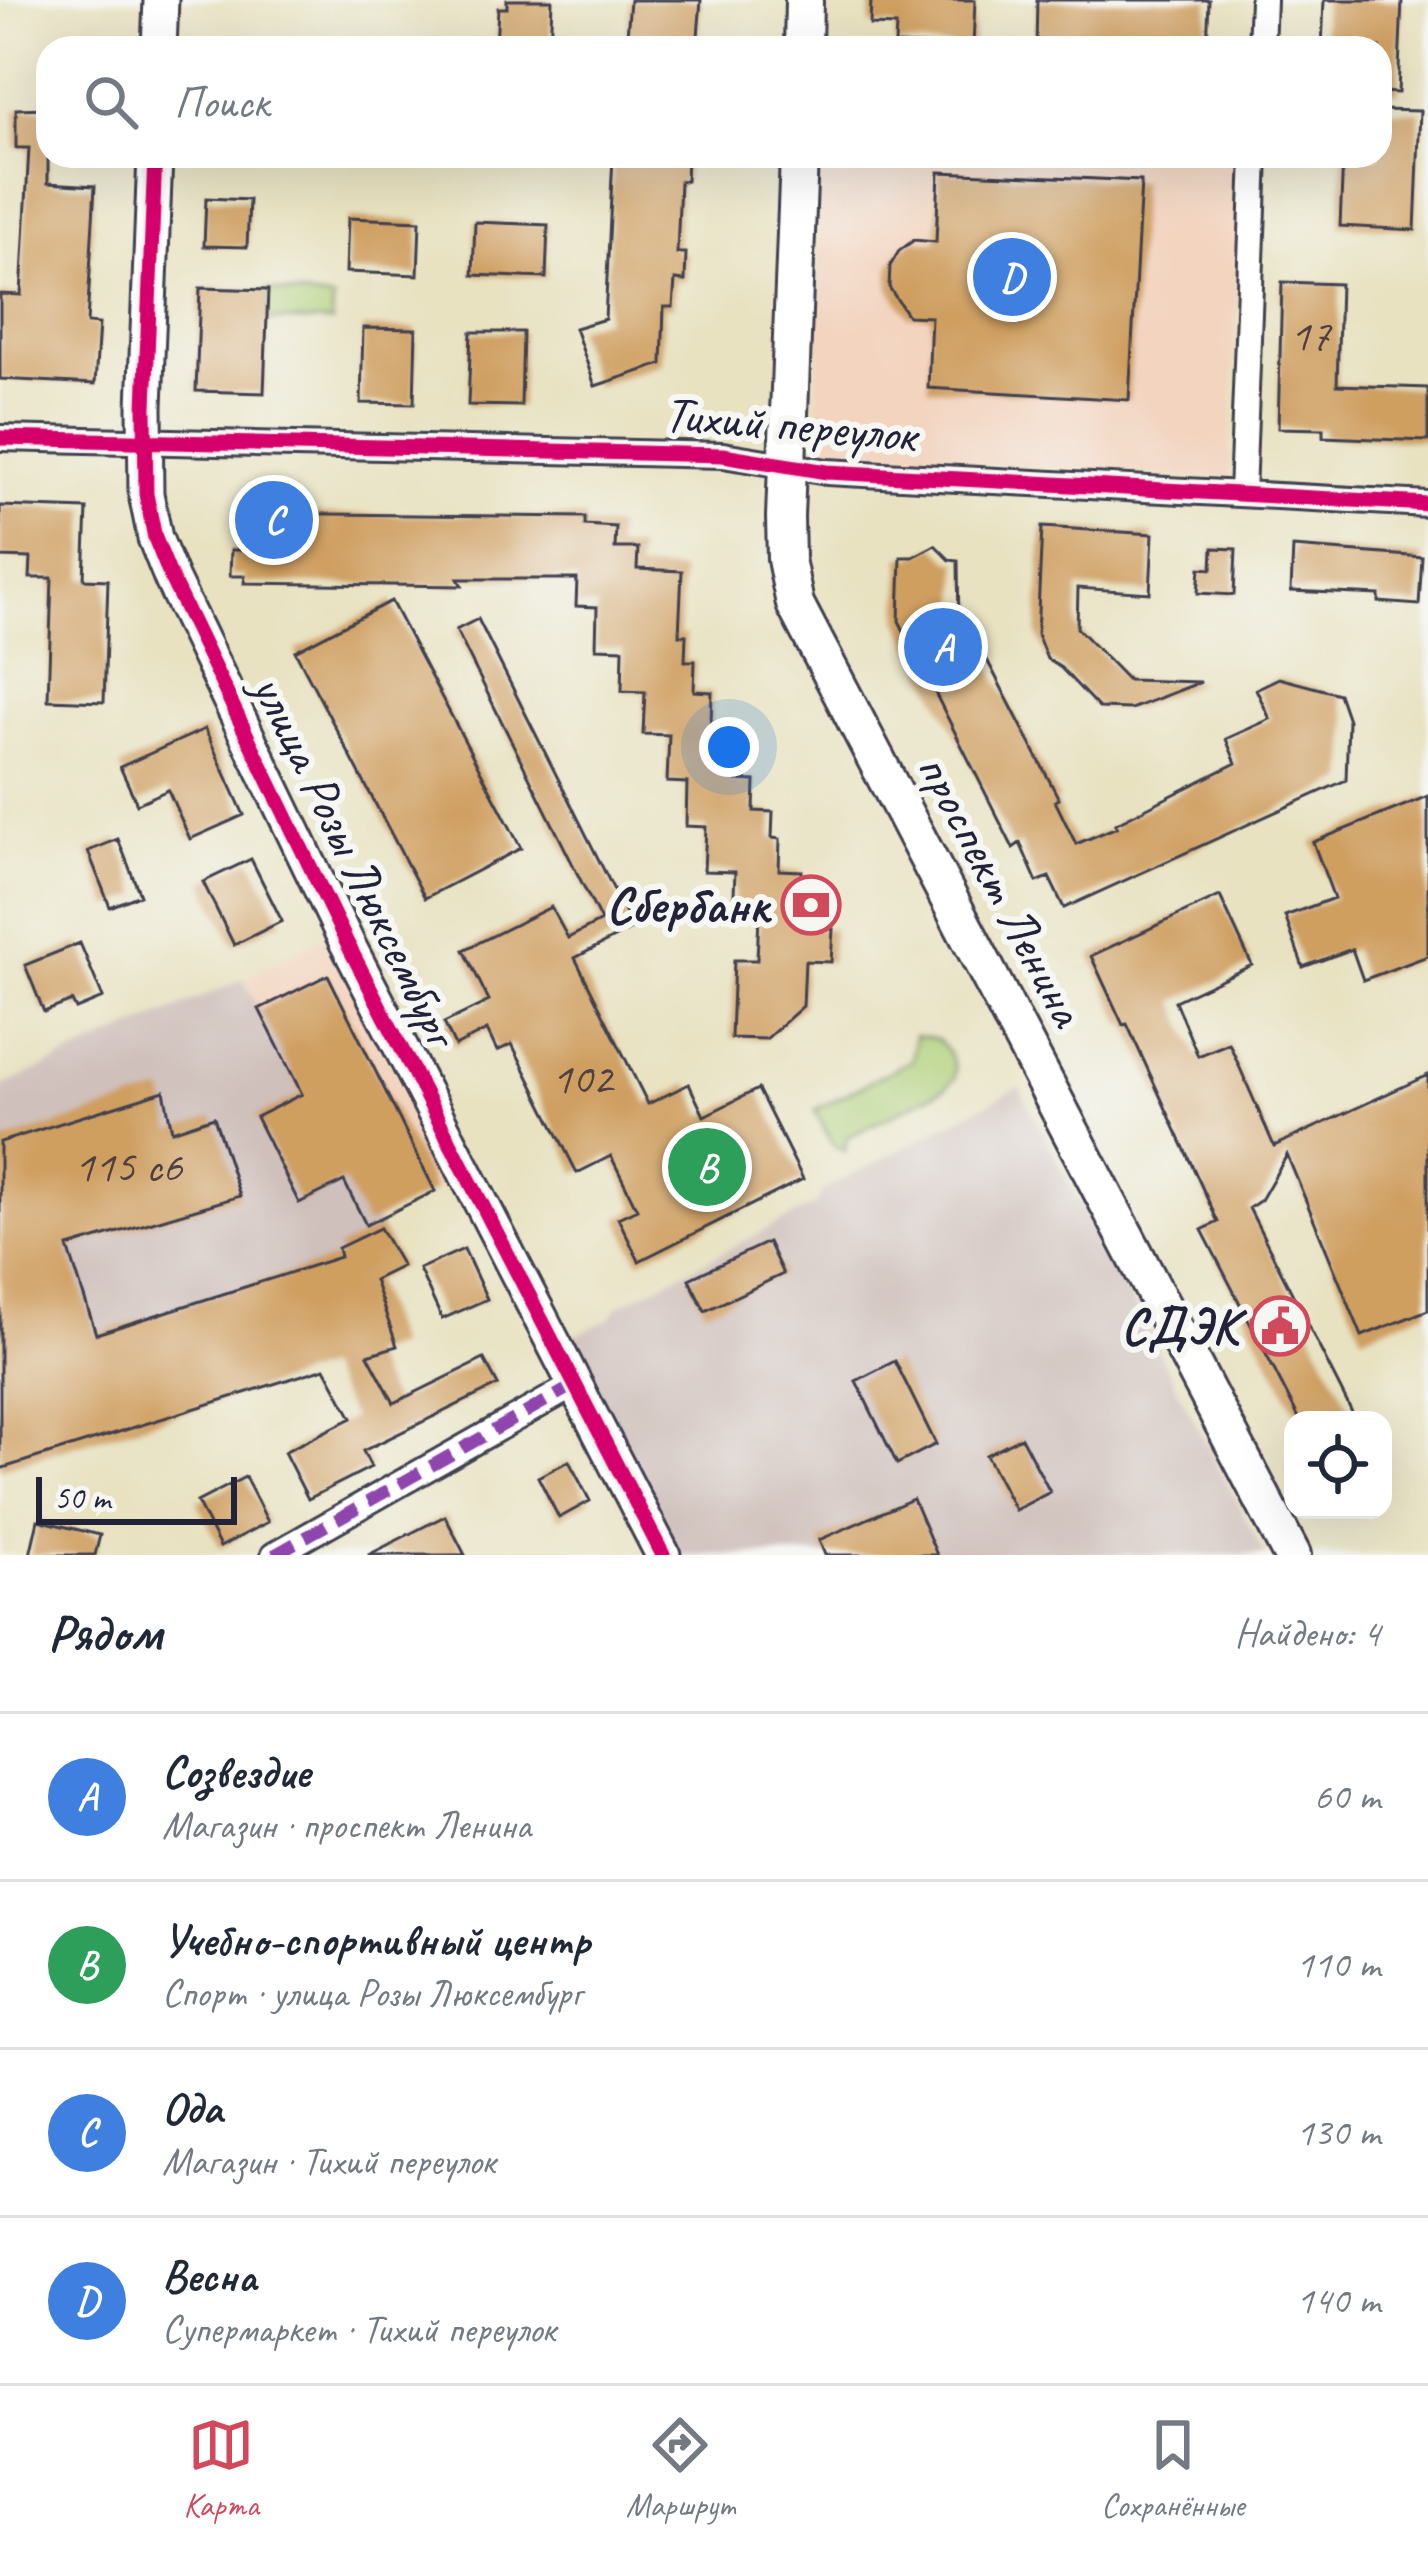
<!DOCTYPE html>
<html lang="ru">
<head>
<meta charset="utf-8">
<style>
	:root { --surface:#fff; --page:#f6f6f7; --text:#1f2937; --muted:#747a83; --line:#e0e1e3; --accent:#d1495b }
	body { margin:0; font-family:Caveat,sans-serif; background:var(--page); color:var(--text) }
	.controls { position:absolute; right:36px; bottom:36px; display:grid; overflow:hidden; border-radius:24px; box-shadow:0 12px 48px #0002 }
	.controls button { width:108px; height:108px; display:grid; place-items:center; padding:0; border:0; border-bottom:3px solid var(--line); background:var(--surface); color:var(--text); font:60px sans-serif }
	.scale { position:absolute; left:36px; bottom:30px; width:201px; box-sizing:border-box; padding-left:12px; border:6px solid #22223b; border-top:0; font-size:33px; line-height:42px; white-space:nowrap; color:#22223b; -webkit-text-stroke:9px #f6f6f2; paint-order:stroke }
	.you { position:absolute; left:729px; top:747px; width:42px; height:42px; margin:-30px; border:9px solid #fff; border-radius:50%; background:#1a73e8; box-shadow:0 0 0 18px #1a73e833 }
	.badge { display:grid; place-items:center; width:78px; height:78px; border-radius:50%; background:var(--accent); color:#fff; font-size:39px; font-weight:700 }
	.pin { position:absolute; translate:-50% -50%; border:6px solid #fff; box-shadow:0 3px 12px #0006 }
	.list { margin:0; padding:0; list-style:none }
	h2 { display:flex; justify-content:space-between; align-items:center; height:156px; margin:0; padding:0 48px; font-size:51px }
	h2 small { font-size:39px; font-weight:400; color:var(--muted) }
	.list li { display:grid; grid-template-columns:78px 1fr auto; gap:36px; align-items:center; box-sizing:border-box; height:168px; padding:0 48px; border-top:3px solid var(--line) }
	.list b { display:block; font-size:45px; white-space:nowrap }
	.list p { margin:0; font-size:39px; white-space:nowrap; color:var(--muted) }
	.list em { font-size:39px; font-style:normal; color:var(--muted) }
	.icon { flex:none; width:66px; height:66px; fill:none; stroke:currentColor; stroke-width:2; stroke-linecap:round; stroke-linejoin:round }
	.map { position:relative; flex:none; width:1428px; height:1555px; overflow:hidden }
	.search { position:absolute; background:var(--surface); box-shadow:0 12px 48px #0002; left:36px; right:36px; top:36px; height:132px; display:flex; align-items:center; gap:30px; box-sizing:border-box; padding:0 42px; border-radius:36px; color:var(--muted); font-size:45px }
	.sheet { height:828px; background:var(--surface) }
	nav { display:flex; justify-content:space-around; align-items:center; box-sizing:border-box; height:168px; border-top:3px solid var(--line); background:var(--surface); font-size:33px; color:var(--muted) }
	nav a { display:grid; justify-items:center; gap:6px }
	nav .on { color:var(--accent) }
	.map>svg:first-child { display:block }
	.built { fill:#f3d4bf }
	.industrial { fill:#cfc0bb }
	.green { fill:#aecf77; stroke:#687859; stroke-width:3 }
	.building { fill:#cf9f60 }
	.lines { fill:none; stroke-linecap:round; stroke-linejoin:round }
	.minor-casing { stroke:#403f4f; stroke-width:30 }
	.tertiary-casing { stroke:#403f4f; stroke-width:39 }
	.secondary-casing { stroke:#403f4f; stroke-width:42 }
	.minor { stroke:#fff; stroke-width:24 }
	.tertiary { stroke:#fff; stroke-width:33 }
	.secondary { stroke:#fff; stroke-width:36 }
	.quiet { stroke:#8e44ad; stroke-width:12; stroke-dasharray:24 12; stroke-linecap:butt }
	.cycleway-casing { stroke:#f6f6f2; stroke-width:22 }
	.cycleway { stroke:#d6006c; stroke-width:15 }
	.labels { text-anchor:middle; dominant-baseline:central; stroke-width:12; stroke-linejoin:round; paint-order:stroke }
	.number-label { font-size:45px; fill:#4d4144 }
	.street-label { font-size:51px; fill:#22223b; stroke:#f6f6f2 }
	.poi-label { font-size:51px; font-weight:bold; fill:#22223b; stroke:#f6f6f2; text-anchor:end }
</style>
</head>
<body>
<div class="map">
<svg width="1428" height="1555" viewBox="0 0 1428 1555">
	<rect width="100%" height="100%" fill="#f6f6f2"/>
	<filter id="ink" filterUnits="userSpaceOnUse"><feTurbulence type="fractalNoise" baseFrequency=".00833" numOctaves="2"/><feDisplacementMap in="SourceGraphic" scale="24" xChannelSelector="R" yChannelSelector="G"/><feConvolveMatrix kernelMatrix="1 2 1 2 8 2 1 2 1" color-interpolation-filters="sRGB"/></filter>
	<filter id="wash" filterUnits="userSpaceOnUse"><feTurbulence type="fractalNoise" baseFrequency=".004" numOctaves="4" result="noise"/><feDisplacementMap in="SourceGraphic" scale="48" xChannelSelector="R" yChannelSelector="G"/><feGaussianBlur stdDeviation="2.7" result="paint"/><feColorMatrix in="noise" values="0 0 0 0 0 0 0 0 0 0 0 0 0 0 0 0 0 1.4 0 .05"/><feComposite in="paint" operator="in"/></filter>
	<g filter="url(#wash)">
		<rect width="100%" height="100%" fill="#e8e2c1"/>
		<!-- built -->
		<path class="built" d="M821,156h422l-14,323 -405,-25 -7,-15z
			M326,936l127,246 -87,43 -67,-22 -43,-86 45,-22 -58,-116z"/>
		<!-- industrial -->
		<path class="industrial" d="M243,979l59,115 -46,24 42,85 46,-22 22,43 10,-4 26,46 -28,14 23,66 -397,123v-382z
			M1019,1087l246,468h-585l-112,-217 41,-19 9,-13 198,-102 6,-13z"/>
		<!-- green -->
		<path class="green" d="M268,290l65,10 -1,22 -65,-2z
			M915,1036l22,3c10,10 21,26 17,40l-9,9 -97,49 -3,14 -12,-6 -18,-35 97,-50z"/>
		<g id="blocks">
			<!-- building -->
			<path class="building" d="M507,0h45l-2,48h-54l2,-40h9z
				M630,0h71l-4,48h-71z
				M871,0h104l-2,47 -78,-3 1,-18 -26,-1z
				M1037,0h172l-2,48h-171z
				M1324,0h78l-4,93 -18,-1v-44h-58z
				M48,108v75l47,3 -8,137 12,1 -4,60 -95,-5v-85l21,1 8,-147h-13v-39z
				M1380,110l40,1 -5,119 -75,-4 3,-70h37z
				M613,156h74l-1,25h-6l-3,72h9l-1,28 -10,-1 -2,27h-9l-2,57 -67,22 -20,-58 30,-9z
				M939,172l202,9 -12,219 -201,-12 3,-71 -23,-1 -19,-29 1,-21 9,-15 15,-11 22,2z
				M206,198l43,2 -2,47 -43,-1z
				M348,218l72,3 -2,54 -72,-3z
				M475,222l73,3 -2,53 -73,-3z
				M1282,282l58,2 -3,101 91,3v53l-105,-4v-8l-45,-1z
				M200,288l68,2 -4,103 -68,-2z
				M363,328l53,1 -2,75 -53,-1z
				M471,332h52l-2,74 -53,-1z
				M0,506l87,3 -3,70 24,1 -4,122 -56,-2 4,-122h-22l1,-20 -31,-1z
				M242,513l343,4v8l31,2 -1,21h23l-1,21 45,2 -3,64h7l-1,26h10l-1,30 18,1 -1,31h14l-1,30h12l-1,27 20,1 -1,30 19,1 -1,26 8,1 -1,31 23,1 -2,28 21,1 -2,28 14,1 -2,33 -26,-1 -2,45 -37,33 -35,-1 3,-78h23l2,-44 -26,-1 2,-43 -31,-1 2,-44 -20,-1 1,-43 -20,-1 2,-47 -26,-1 2,-42 -23,-1 1,-42 -27,-1 1,-41 -21,-1 1,-27h-119l4,7 -218,-3 1,-7h-15l1,-26h10z
				M1042,527l111,7 -3,59 -72,-5 -1,40 51,52 73,2 -70,27 -32,-1 -38,-40 -14,-9 -10,-25z
				M935,545l15,15 8,1 1,68 10,-4 90,174 -4,2 21,43 41,-17 -2,-3 121,-61 -10,-24 44,-20 -14,-30 23,-11 60,16 9,26 -2,60 -282,128 -15,-31 -12,5 -17,-39 -7,5 -114,-227 2,-64h12z
				M1293,547l129,10 -3,48 -40,-3v-7l-88,-4z
				M1213,548l23,1 -2,46 -36,-2 2,-25 12,1z
				M391,601l130,247 -96,50 -130,-247z
				M478,619l155,309 -58,30 73,146 41,-20 15,32 54,-27 45,90 -164,82 -21,-43 19,-9 -26,-53 -34,17 -65,-129 -15,7 -10,-21 -32,16 -11,-23 45,-22 -25,-51 87,-43 17,31 33,-17 -145,-291z
				M205,729l39,86 -54,24 -22,-49 -31,14 -17,-37z
				M1428,796v160l-65,24 -11,-31 -49,18 -18,-51 49,-18 -21,-56z
				M118,839l22,56 -30,12 -22,-56z
				M251,859l31,62 -48,24 -31,-63z
				M1220,896l32,69 -77,36 23,55 31,-13 45,103 154,-71v235l-66,26 -75,-181 -26,45 -12,8 107,212h-56l-98,-190 16,-8 -91,-198 -4,1 -32,-69z
				M80,943l23,55 -27,11 -4,-8 -28,11 -19,-47z
				M328,975l107,216 -69,34 -22,-44 -45,22 -43,-86 46,-23 -43,-85z
				M164,1091l8,40 42,-14 26,79 -172,51 28,87 244,-77 -2,-9 42,-20 22,38 -28,14 23,66 -29,9 26,48 90,-44 14,26 -135,66 8,16 -63,32 -24,-47 68,-34 -27,-50 -325,101v-327z
				M768,1242l15,32 -78,37 -16,-32z
				M464,1249l23,50 -45,20 -23,-50z
				M895,1361l41,83 -39,20 -41,-83z
				M1021,1437l29,55 -35,18 -29,-55z
				M569,1461l21,40 -31,17 -21,-41z
				M245,1477l23,45 -48,25 -23,-45z
				M913,1499l24,56h-112l-6,-15z
				M445,1516l20,39h-97z
				M38,1520l62,15 -5,20h-65z"/>
		</g>
	</g>
	<g filter="url(#ink)">
		<use href="#blocks" fill-opacity="0" stroke="#403f4f" stroke-width="3"/>
		<g class="lines">
			<!-- minor casing -->
			<g class="minor-casing">
				<path id="minor" d="M1261,48l2,-48
					M0,438l723,17 104,17 601,32
					M1242,494l13,-338
					M274,1555l302,-171"/>
			</g>
			<!-- tertiary casing -->
			<g class="tertiary-casing">
				<path id="tertiary" d="M159,48l2,-48
					M155,156l-10,251 1,87 9,44 17,42 175,363 316,612"/>
			</g>
			<!-- secondary casing -->
			<g class="secondary-casing">
				<path id="secondary" d="M803,48l1,-48
					M799,156l-14,361 1,42 9,45 497,951"/>
			</g>
			<!-- minor -->
			<use href="#minor" class="minor"/>
			<!-- tertiary -->
			<use href="#tertiary" class="tertiary"/>
			<!-- secondary -->
			<use href="#secondary" class="secondary"/>
			<!-- quiet -->
			<path class="quiet" d="M274,1555l302,-171"/>
			<!-- cycleway casing -->
			<g class="cycleway-casing">
				<path id="cycleway" d="M155,156l-10,251 1,87 9,44 17,42 175,363 316,612
					M0,438l723,17 104,17 601,32"/>
			</g>
			<!-- cycleway -->
			<use href="#cycleway" class="cycleway"/>
		</g>
	</g>
	<!-- icons -->
	<defs>
		<g id="bank-ring" transform="scale(3)"><circle r="9.5" fill="#f6f6f2" stroke="#d1495b" stroke-width="1.5"/><path d="M-6-4H6V4H-6ZM0-2.3a2.3 2.3 0 1 0 0 4.6a2.3 2.3 0 1 0 0-4.6Z" fill="#d1495b"/></g>
		<g id="civic-ring" transform="scale(3)"><circle r="9.5" fill="#f6f6f2" stroke="#d1495b" stroke-width="1.5"/><path d="M-.6-6.5H3V-4.5H.6V-3L4-1V1h2V6H-6V1h2V-1L-.6-3ZM-1.2 2.5V6h2.4V2.5Z" fill="#d1495b"/></g>
	</defs>
	<g fill-rule="evenodd">
		<use href="#bank-ring" x="811" y="905"/>
		<use href="#civic-ring" x="1280" y="1326"/>
	</g>
	<g class="labels">
		<!-- number labels -->
		<g class="number-label">
			<text x="1310" y="335">17</text>
			<text x="582" y="1078">102</text>
			<text x="128" y="1166">115 с6</text>
		</g>
		<!-- street labels -->
		<g class="street-label">
			<text transform="translate(790 424) rotate(5)">Тихий переулок</text>
			<text transform="translate(355 859) rotate(64)">улица Розы Люксембург</text>
			<text transform="translate(1001 889) rotate(62)">проспект Ленина</text>
		</g>
		<!-- poi labels -->
		<g class="poi-label">
			<text x="769" y="905">Сбербанк</text>
			<text x="1238" y="1326">СДЭК</text>
		</g>
	</g>
</svg>
<div class="controls">
<button><svg class="icon" aria-label="locate" viewBox="0 0 24 24"><circle cx="12" cy="12" r="6"/><path d="M12 2v4M12 18v4M2 12h4M18 12h4"/></svg></button>
</div>
<div class="scale">50 m</div>
<div class="you"></div>
<div class="pin badge" style="left:943px;top:647px;background:#3f7fe0">A</div>
<div class="pin badge" style="left:707px;top:1167px;background:#2e9e5b">B</div>
<div class="pin badge" style="left:274px;top:520px;background:#3f7fe0">C</div>
<div class="pin badge" style="left:1012px;top:277px;background:#3f7fe0">D</div>
<div class="search"><svg class="icon" aria-label="search" viewBox="0 0 24 24"><circle cx="10" cy="10" r="6"/><path d="M15 15l6 6"/></svg>Поиск</div>
</div>
<section class="sheet">
<h2>Рядом<small>Найдено: 4</small></h2>
<ul class="list">
<li><span class="badge" style="background:#3f7fe0">A</span><div><b>Созвездие</b><p>Магазин · проспект Ленина</p></div><em>60 m</em></li>
<li><span class="badge" style="background:#2e9e5b">B</span><div><b>Учебно-спортивный центр</b><p>Спорт · улица Розы Люксембург</p></div><em>110 m</em></li>
<li><span class="badge" style="background:#3f7fe0">C</span><div><b>Ода</b><p>Магазин · Тихий переулок</p></div><em>130 m</em></li>
<li><span class="badge" style="background:#3f7fe0">D</span><div><b>Весна</b><p>Супермаркет · Тихий переулок</p></div><em>140 m</em></li>
</ul>
</section>
<nav>
<a class="on"><svg class="icon" aria-label="map" viewBox="0 0 24 24"><path d="M3 6l6-2 6 2 6-2v14l-6 2-6-2-6 2zM9 4v14M15 6v14"/></svg>Карта</a>
<a><svg class="icon" aria-label="directions" viewBox="0 0 24 24"><path d="M12 3l9 9-9 9-9-9zM9 14v-3h6M13 9l2 2-2 2"/></svg>Маршрут</a>
<a><svg class="icon" aria-label="saved" viewBox="0 0 24 24"><path d="M7 4h10v16l-5-4-5 4z"/></svg>Сохранённые</a>
</nav>
</body>
</html>
